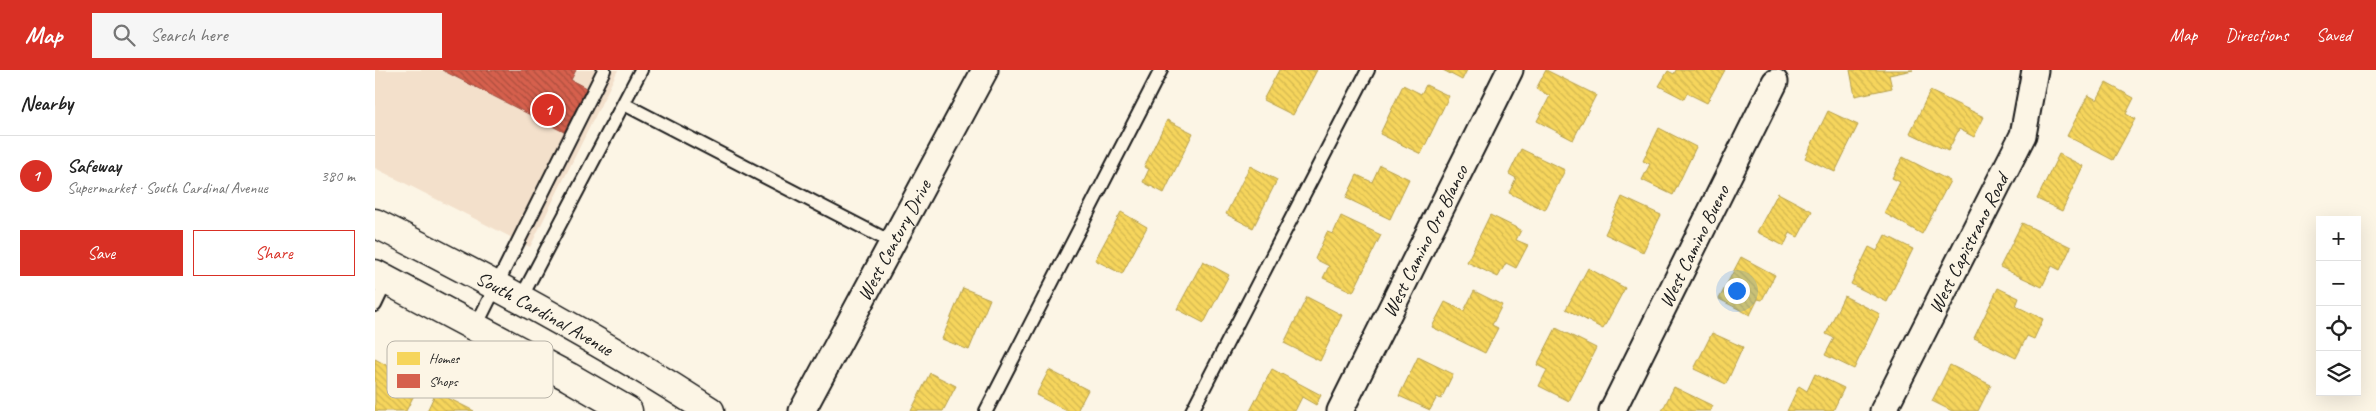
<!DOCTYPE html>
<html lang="en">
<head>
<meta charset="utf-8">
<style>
	:root { --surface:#fff; --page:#f6f6f6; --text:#222; --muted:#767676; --line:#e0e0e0; --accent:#d93025 }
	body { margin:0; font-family:Caveat,sans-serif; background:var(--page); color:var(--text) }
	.controls { position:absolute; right:15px; bottom:15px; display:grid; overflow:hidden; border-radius:0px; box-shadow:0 5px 20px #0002 }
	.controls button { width:45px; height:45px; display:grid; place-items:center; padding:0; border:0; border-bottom:1px solid var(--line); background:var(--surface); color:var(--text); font:25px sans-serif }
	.you { position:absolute; left:1361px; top:220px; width:18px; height:18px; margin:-12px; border:4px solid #fff; border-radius:50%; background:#1a73e8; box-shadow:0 0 0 8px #1a73e833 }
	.badge { display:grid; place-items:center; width:32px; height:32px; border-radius:50%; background:var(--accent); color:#fff; font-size:16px; font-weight:700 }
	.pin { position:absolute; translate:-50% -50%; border:2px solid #fff; box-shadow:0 1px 5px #0006 }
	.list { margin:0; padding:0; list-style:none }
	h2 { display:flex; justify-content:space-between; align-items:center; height:65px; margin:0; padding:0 20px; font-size:21px }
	h2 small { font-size:16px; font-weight:400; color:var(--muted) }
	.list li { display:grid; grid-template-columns:32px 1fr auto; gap:15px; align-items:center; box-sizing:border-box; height:80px; padding:0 20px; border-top:1px solid var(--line) }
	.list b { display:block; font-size:19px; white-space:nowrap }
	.list p { margin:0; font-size:16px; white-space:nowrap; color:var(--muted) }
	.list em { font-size:16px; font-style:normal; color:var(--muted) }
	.actions { display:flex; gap:10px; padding:15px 20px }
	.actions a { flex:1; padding:11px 0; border:1px solid var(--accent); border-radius:0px; text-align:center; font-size:18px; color:var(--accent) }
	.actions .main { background:var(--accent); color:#fff }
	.icon { flex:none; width:28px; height:28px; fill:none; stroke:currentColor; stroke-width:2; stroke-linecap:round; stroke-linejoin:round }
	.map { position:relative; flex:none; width:2001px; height:341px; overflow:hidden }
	header { display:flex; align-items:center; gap:30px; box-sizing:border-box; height:70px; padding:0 25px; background:var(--accent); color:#fff }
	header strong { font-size:24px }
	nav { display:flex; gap:28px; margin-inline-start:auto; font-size:18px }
	.search { width:350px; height:45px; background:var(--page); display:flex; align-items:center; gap:12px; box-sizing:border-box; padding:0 18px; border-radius:0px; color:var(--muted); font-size:19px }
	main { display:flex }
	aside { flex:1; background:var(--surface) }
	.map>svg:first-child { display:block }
	.built { fill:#f3e0cb }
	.homes { fill:url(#homes-back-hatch); stroke:#b59e49 }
	.shops { fill:url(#shops-back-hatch); stroke:#9e4c3e }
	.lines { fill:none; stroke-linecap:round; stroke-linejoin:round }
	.lane-casing { stroke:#1c1c1c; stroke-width:16 }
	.street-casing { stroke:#1c1c1c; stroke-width:29 }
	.secondary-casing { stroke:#1c1c1c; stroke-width:31 }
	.lane { stroke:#fcf5e5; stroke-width:12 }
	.street { stroke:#fcf5e5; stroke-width:25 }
	.secondary { stroke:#fcf5e5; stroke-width:28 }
	.labels { text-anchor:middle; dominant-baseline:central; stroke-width:5; stroke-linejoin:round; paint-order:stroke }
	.street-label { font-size:20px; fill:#1c1c1c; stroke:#fcf5e5 }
	.key { fill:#fcf5e5; stroke:#b9b4a9; stroke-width:1 }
	.key-label { font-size:14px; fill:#1c1c1c }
</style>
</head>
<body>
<header>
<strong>Map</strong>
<div class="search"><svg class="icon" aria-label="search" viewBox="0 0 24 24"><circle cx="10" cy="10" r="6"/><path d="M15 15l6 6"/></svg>Search here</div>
<nav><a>Map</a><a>Directions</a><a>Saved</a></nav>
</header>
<main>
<aside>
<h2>Nearby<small></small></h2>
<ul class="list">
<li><span class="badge">1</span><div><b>Safeway</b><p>Supermarket · South Cardinal Avenue</p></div><em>380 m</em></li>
</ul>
<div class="actions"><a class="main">Save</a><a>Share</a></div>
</aside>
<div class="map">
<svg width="2001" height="341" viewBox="0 0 2001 341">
	<defs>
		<pattern id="homes-back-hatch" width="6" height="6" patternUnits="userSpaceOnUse" patternTransform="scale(1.25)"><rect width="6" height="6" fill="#f6d55c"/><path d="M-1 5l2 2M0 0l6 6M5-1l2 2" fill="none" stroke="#d2b64f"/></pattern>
		<pattern id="shops-back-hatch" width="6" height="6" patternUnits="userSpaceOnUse" patternTransform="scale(1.25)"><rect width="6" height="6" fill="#d6604d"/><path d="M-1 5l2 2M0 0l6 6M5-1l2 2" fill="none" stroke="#ad4e3f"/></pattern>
	</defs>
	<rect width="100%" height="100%" fill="#fcf5e5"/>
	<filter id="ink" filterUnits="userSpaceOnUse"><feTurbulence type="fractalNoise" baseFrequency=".02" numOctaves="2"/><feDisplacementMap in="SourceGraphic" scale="10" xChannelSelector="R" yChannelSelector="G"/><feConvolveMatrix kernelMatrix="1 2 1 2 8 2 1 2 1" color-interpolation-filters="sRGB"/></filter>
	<g filter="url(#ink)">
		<!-- built -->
		<path class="built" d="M0,0h243l-88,177 -155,-79z"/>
		<!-- homes -->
		<path class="homes" d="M904,0h38l-24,45 -30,-15z
			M1068,0h24l-5,10z
			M1171,0l50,25 -23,45 -36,-19 13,-25 -14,-7z
			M1301,0h49l-18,33 -20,-10 -3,6 -25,-13 9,-15 6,3z
			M1475,0h63l-24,5 3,13 -37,8z
			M1731,13l28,15 -8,16 9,5 -22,41 -46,-24 21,-41 9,5z
			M1028,15l18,9 5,-9 23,11 -28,58 -41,-20z
			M1555,21l54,26 -10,20 -15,-8 -11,22 -38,-18z
			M1453,41l30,14 -23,47 -30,-14z
			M792,50l26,13 -29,60 -21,-11 6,-13 -5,-2z
			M1284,58l37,19 -23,48 -31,-15 8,-16 -7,-3z
			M1146,79l44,21 -20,40 -36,-17 7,-15 -7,-4z
			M1684,84l24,12 -21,45 -25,-12z
			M1528,87l47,24 -28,53 -38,-21 16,-31 -8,-4z
			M1005,95l29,14 -19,40 -44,-21 11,-23 15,7z
			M875,96l27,14 -24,48 -27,-14z
			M1403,123l34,18 -14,26 -8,-4 -6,13 -27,-14z
			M1247,127l39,18 -18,37 -38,-18z
			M746,142l26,15 -25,47 -27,-14z
			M1115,145l31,15 -5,10 12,5 -12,23 -10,-5 -8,14 -31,-15z
			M966,146l40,19 -28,57 -30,-14 6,-12 -14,-7 12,-27 6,2z
			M1647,153l49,24 -11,23 -8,-4 -10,21 -42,-20z
			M1510,165l28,14 -26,53 -36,-18 18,-37 8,4z
			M1366,187l34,18 -13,25 -4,-1 -8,16 -31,-16z
			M828,191l26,14 -25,48 -27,-14z
			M1213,198l37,20 -22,41 -37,-20z
			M588,218l27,11 -21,51 -27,-11z
			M1623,218l21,10 -3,8 27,13 -9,20 -7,-3 -11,22 -42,-20z
			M1099,221l28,14 -10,20 6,3 -13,25 -53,-26 13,-25 19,9z
			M1469,226l36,18 -26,55 -29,-14 9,-17 -8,-4z
			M932,227l35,18 -22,46 -36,-18z
			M1181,258l40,20 -27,53 -30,-15 8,-16 -10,-5z
			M1337,263l31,14 -17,37 -32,-15z
			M1043,287l35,17 -12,25 -4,-2 -7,13 -31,-14z
			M0,289l45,24 -14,28h-31z
			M1575,295l41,20 -13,26h-26l-20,-10z
			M897,299l49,26 -5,10 -14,-8 -7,14h-45z
			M674,300l39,20 -11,21h-10l-31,-16z
			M555,303l26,13 -13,25h-32z
			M1440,304l29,14 -11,23h-46l12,-25 8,5z
			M1299,317l39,19 -3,5h-48z
			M61,322l38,19h-47z"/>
		<!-- shops -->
		<path class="shops" d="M67,0h134l-5,10 15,8 -22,44z"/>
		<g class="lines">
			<!-- lane casing -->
			<g class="lane-casing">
				<path id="lane" d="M249,34l269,139
					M146,228l120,-228
					M0,235l12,-25
					M101,256l128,-256
					M611,341l175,-341
					M817,341l176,-341"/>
			</g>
			<!-- street casing -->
			<g class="street-casing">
				<g id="street">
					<path id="s1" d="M427,341l183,-341"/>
					<path id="s2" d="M965,341l170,-341"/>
					<path id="s3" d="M1237,341l163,-329"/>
					<path id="s4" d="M1508,341l140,-276 12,-65"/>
				</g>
			</g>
			<!-- secondary casing -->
			<g class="secondary-casing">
				<g id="secondary">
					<path id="s5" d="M0,153c115,58 227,118 335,188"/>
					<path d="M0,204l194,103 59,34"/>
				</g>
			</g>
			<!-- lane -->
			<use href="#lane" class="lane"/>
			<!-- street -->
			<use href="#street" class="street"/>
			<!-- secondary -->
			<use href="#secondary" class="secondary"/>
		</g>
	</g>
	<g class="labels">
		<!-- street labels -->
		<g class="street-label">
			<text stroke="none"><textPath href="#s2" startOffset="190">West Camino Oro Blanco</textPath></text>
			<text stroke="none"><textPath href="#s1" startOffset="194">West Century Drive</textPath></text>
			<text stroke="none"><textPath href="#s4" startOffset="188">West Capistrano Road</textPath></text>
			<text stroke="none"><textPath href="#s3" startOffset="184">West Camino Bueno</textPath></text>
			<text stroke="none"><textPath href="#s5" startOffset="192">South Cardinal Avenue</textPath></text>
		</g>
	</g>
	<!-- legend -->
	<rect x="12" y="271" width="166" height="57" rx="8" class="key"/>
	<rect x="22" y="282" width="23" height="13" fill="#f6d55c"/>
	<rect x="22" y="304" width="23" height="14" fill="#d6604d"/>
	<g class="key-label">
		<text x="54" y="293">Homes</text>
		<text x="54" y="316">Shops</text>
	</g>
</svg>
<div class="controls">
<button>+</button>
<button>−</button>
<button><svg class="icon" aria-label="locate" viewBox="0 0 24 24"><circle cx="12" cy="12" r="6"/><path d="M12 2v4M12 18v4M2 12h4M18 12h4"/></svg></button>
<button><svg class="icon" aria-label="layers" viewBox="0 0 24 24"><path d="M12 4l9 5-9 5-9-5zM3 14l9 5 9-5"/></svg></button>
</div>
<div class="you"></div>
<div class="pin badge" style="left:173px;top:40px">1</div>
</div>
</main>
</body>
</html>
